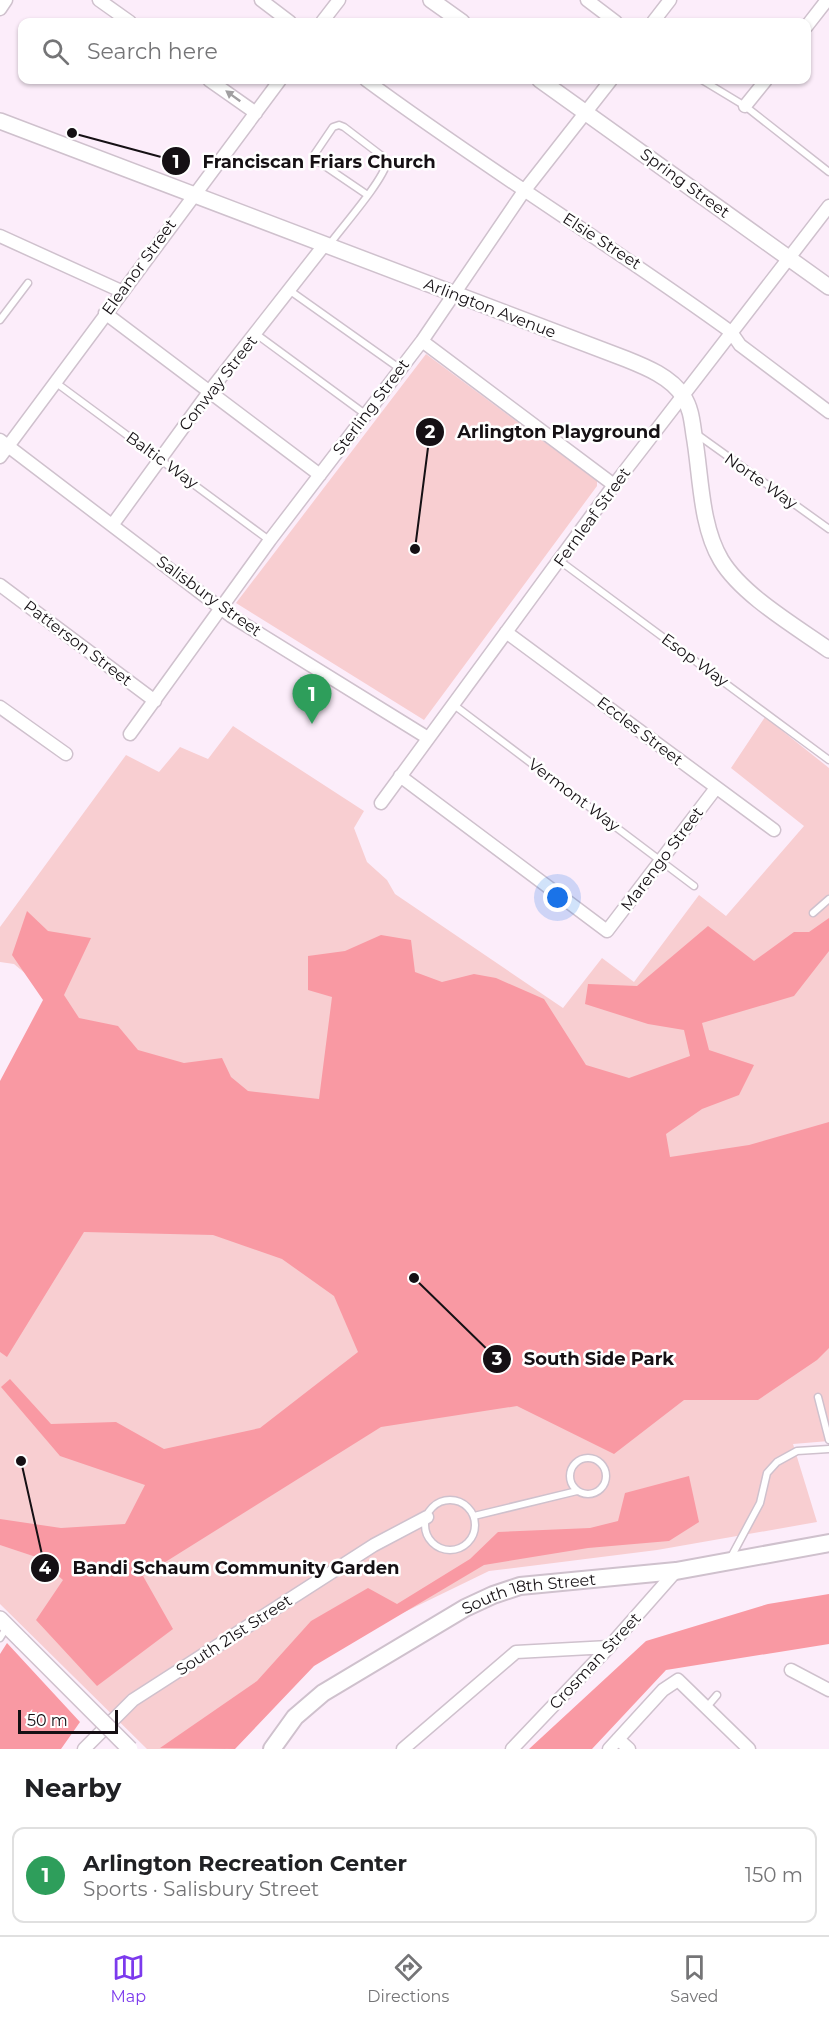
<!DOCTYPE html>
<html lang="en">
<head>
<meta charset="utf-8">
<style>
	:root { --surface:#fff; --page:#f2f2f2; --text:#202124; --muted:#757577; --line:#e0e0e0; --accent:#7c3aed }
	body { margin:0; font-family:Montserrat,sans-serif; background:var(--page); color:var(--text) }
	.scale { position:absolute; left:18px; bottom:15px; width:100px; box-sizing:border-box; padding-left:6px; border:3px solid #151014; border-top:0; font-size:16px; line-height:21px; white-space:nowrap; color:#151014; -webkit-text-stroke:4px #fff; paint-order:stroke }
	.you { position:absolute; left:558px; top:898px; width:21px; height:21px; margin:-15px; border:4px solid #fff; border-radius:50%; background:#1a73e8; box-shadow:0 0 0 9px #1a73e833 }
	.badge { display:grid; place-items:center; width:39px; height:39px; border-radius:50%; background:var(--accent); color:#fff; font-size:20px; font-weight:700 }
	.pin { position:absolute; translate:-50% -50px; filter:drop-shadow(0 2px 3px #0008) }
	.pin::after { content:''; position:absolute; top:32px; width:21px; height:18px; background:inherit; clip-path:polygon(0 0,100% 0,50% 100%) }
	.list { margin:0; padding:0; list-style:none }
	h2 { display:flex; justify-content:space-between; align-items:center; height:78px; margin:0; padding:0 24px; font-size:26px }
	h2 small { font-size:20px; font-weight:400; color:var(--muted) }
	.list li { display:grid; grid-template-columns:39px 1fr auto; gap:18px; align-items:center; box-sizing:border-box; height:96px; margin:0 12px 12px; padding:0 12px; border:2px solid var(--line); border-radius:12px }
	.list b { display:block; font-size:22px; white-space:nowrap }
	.list p { margin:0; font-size:20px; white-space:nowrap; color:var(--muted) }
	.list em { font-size:20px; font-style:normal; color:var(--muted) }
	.icon { flex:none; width:33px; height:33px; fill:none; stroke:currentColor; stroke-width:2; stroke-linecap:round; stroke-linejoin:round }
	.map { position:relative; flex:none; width:829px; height:1749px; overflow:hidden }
	.search { position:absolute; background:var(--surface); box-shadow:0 2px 4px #0004; left:18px; right:18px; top:18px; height:66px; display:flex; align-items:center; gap:15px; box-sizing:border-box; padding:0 21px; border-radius:12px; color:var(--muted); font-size:22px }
	.sheet { height:186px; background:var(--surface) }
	nav { display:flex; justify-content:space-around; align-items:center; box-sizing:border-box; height:84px; border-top:2px solid var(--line); background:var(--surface); font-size:16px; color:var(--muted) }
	nav a { display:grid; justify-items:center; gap:3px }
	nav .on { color:var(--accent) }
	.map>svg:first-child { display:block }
	.green { fill:#f8ced1 }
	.forest { fill:#f999a3 }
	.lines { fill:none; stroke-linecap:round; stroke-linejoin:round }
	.service-casing { stroke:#cfc1cd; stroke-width:9 }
	.minor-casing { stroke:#cfc1cd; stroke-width:15 }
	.tertiary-casing { stroke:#cfc1cd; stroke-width:18 }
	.secondary-casing { stroke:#cfc1cd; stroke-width:20 }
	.service { stroke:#fff; stroke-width:6 }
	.minor { stroke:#fff; stroke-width:12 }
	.tertiary { stroke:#fff; stroke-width:15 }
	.secondary { stroke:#fff; stroke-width:16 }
	.tertiary-bridge-casing { stroke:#cfc1cd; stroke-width:18; stroke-linecap:butt }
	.tertiary-bridge { stroke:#fff; stroke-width:15 }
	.oneway { fill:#a19fa1 }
	.labels { text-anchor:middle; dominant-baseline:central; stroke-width:5; stroke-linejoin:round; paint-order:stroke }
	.street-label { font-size:16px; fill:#151014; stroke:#fff }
	.leader { fill:none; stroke:#151014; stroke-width:2 }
	.callout-dot { fill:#151014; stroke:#fff; stroke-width:2 }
	.mark-label { font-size:18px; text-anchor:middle; font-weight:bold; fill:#fff }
	.callout-label { font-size:18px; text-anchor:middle; font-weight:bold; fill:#151014; stroke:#fff; stroke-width:5; stroke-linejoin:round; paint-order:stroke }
</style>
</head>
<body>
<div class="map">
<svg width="829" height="1749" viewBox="0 0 829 1749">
	<rect width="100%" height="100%" fill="#fcedfa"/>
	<!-- green -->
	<path class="green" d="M426,354l171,127v5l-173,234 -188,-117z
		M765,717l64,51v673l-36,3 24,78 -160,28 -168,21 -177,86 -87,92h-78l-147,-145v-488l56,-117 -42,-35 -14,-2v-35l126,-172 33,17 21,-25 28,12 25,-33 131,85 -10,17 13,34 20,18 8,14 168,114 39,-50 32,24 65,-87 27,21 78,-90 -73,-58z"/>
	<!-- forest -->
	<path class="forest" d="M27,911l21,20 43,7 -27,57 15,23 39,8 20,24 46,13 38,-5 9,19 17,14 71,8 13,-102 -24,-7v-34l37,-5 36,-16 30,5 4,32 27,10 32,-8 22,4 48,21 42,66 43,13 61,-22 -6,-26 -36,-6 -63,-20 3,-20 49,2 71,-60 46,35 40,-29h15l20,-14v33l-35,45 -92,27 7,27 45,15 -15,30 -37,14 -36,25 4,23 79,-12 80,-23v226l-12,12 -59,40h-74l-70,54 -97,-48 -136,21 -238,149 30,53 -76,57 -61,-66 27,-40 -27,-23 -36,-12v-26l61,9 64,-4 20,-39 -85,-29 -59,-69 9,-8 41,45 65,-2 48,27 96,-21 98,-76 -24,-56 -52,-37 -69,-24 -129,-3 -77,125 -7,-5v-271l43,-81 -31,-45z
		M689,1476l10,46 -30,19 -81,7 -104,17 -170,101 -79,83 -75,-1 97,-67 54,-60 57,-33 29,16 73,-45 28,-27 92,-4 28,-7 7,-28z
		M829,1594v50l-163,26 -74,79h-63l117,-108 122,-37z
		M7,1643l73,79 -19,27h-61v-95z"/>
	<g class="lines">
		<!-- service casing -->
		<g class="service-casing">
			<path id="service" d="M702,80l43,26 84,66
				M329,245c13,-18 54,-64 58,-83l-5,-6 -38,-29 -5,-2 -6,2 -19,28 2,5 50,34
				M289,290l110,78
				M0,320l28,-37
				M256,334l109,80
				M55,382l214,158
				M698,435l131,94
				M560,561l269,199
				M454,705l240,181
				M813,913l16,-14
				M818,1397l11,43
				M570 1476a18 18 0 1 1 36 0a18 18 0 1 1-36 0Z
				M425 1525a25 25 0 1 1 50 0a25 25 0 1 1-50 0Z
				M474,1516l103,-25
				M730,1559l30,-56 7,-30 10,-11 20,-11 32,-2
				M0,1638l7,-11
				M706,1708l11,-13"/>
		</g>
		<!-- minor casing -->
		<g class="minor-casing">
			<path id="minor" d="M99,0l31,22
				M261,0l29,22
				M587,0l29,22
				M0,9l6,-9
				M322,22l17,-22
				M653,22l17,-22
				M806,27l21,-27
				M209,80l47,33
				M366,80c119,88 245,165 365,252l9,13 89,67
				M745,106l21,-26
				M0,236l121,55
				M105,313l215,162
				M422,341l192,144
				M0,440l231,176 197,122
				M0,457l280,-377
				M113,524l96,-132 116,-148
				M0,585l155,116
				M506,632l268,198
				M0,707l66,47
				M130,734l140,-194 152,-199 102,-150 87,-111
				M400,776l207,155 109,-143
				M381,803l233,-318 215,-279
				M791,1670l38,20
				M618,1739l11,10
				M84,1749l49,-49 241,-155 53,-28
				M403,1749l113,-97 93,-5
				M512,1749l97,-102 67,-76
				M609,1749l54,-59 15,-10 71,69"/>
		</g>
		<!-- tertiary casing -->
		<g class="tertiary-casing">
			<path id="tertiary" d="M431,0l31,22
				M540,80l289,207
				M0,121l626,238c20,8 45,18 57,37 8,12 9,25 11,39 7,39 6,90 27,125 21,35 74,66 108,90
				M0,1619l22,22"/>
		</g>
		<!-- secondary casing -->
		<g class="secondary-casing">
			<g id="secondary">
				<path id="s1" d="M272,1749l23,-32 28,-24 142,-85 28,-13 27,-9 156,-15 153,-28"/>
			</g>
		</g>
		<!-- service -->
		<use href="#service" class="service"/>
		<!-- minor -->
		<use href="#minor" class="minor"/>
		<!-- tertiary -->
		<use href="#tertiary" class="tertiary"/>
		<!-- secondary -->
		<use href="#secondary" class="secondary"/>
		<!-- tertiary-bridge casing -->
		<g class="tertiary-bridge-casing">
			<path id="tertiary-bridge" d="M22,1641l108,108"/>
		</g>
		<!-- tertiary-bridge -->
		<use href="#tertiary-bridge" class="tertiary-bridge"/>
	</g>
	<!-- one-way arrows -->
	<defs><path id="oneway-solid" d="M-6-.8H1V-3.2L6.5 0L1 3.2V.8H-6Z" transform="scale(1.5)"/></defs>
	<use class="oneway" href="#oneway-solid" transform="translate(233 96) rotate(-144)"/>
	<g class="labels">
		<!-- street labels -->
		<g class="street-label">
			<text transform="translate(685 183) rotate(36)">Spring Street</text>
			<text transform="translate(602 241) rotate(33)">Elsie Street</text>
			<text transform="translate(139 267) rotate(-54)">Eleanor Street</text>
			<text transform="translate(490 308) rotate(21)">Arlington Avenue</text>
			<text transform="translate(218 383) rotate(-52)">Conway Street</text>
			<text transform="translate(371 407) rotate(-53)">Sterling Street</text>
			<text transform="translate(162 460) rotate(36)">Baltic Way</text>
			<text transform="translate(761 481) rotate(35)">Norte Way</text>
			<text transform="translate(592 517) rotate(-54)">Fernleaf Street</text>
			<text transform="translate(209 596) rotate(36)">Salisbury Street</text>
			<text transform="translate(78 643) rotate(37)">Patterson Street</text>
			<text transform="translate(695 660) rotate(36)">Esop Way</text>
			<text transform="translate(640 731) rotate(37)">Eccles Street</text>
			<text transform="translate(574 795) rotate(37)">Vermont Way</text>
			<text transform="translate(662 859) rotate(-53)">Marengo Street</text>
			<text stroke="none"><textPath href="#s1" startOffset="308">South 18th Street</textPath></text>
			<text transform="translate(234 1635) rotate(-33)">South 21st Street</text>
			<text transform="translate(595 1661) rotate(-47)">Crosman Street</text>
		</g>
	</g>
	<!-- callouts -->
	<path class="leader" d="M72 133L176 161M415 549L430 432M414 1278L497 1359M21 1461L45 1568"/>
	<g class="callout-dot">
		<circle cx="72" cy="133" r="6"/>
		<circle cx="415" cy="549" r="6"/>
		<circle cx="414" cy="1278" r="6"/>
		<circle cx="21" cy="1461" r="6"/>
		<circle cx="176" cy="161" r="15"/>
		<circle cx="430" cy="432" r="15"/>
		<circle cx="497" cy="1359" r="15"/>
		<circle cx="45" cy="1568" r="15"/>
	</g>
	<g class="mark-label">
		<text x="176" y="168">1</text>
		<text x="430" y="438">2</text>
		<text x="497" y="1365">3</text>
		<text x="45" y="1574">4</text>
	</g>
	<g class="callout-label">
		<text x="319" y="168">Franciscan Friars Church</text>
		<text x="559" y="438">Arlington Playground</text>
		<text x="599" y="1365">South Side Park</text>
		<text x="236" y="1574">Bandi Schaum Community Garden</text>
	</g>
</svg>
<div class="scale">50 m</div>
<div class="you"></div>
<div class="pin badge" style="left:312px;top:724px;background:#2e9e5b">1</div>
<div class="search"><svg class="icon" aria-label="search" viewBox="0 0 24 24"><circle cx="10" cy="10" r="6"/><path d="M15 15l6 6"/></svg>Search here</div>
</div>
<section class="sheet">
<h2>Nearby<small></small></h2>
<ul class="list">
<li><span class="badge" style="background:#2e9e5b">1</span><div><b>Arlington Recreation Center</b><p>Sports · Salisbury Street</p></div><em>150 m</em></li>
</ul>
</section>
<nav>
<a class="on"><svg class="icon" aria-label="map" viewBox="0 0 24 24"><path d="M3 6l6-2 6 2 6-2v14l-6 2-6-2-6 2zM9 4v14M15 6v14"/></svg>Map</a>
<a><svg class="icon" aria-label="directions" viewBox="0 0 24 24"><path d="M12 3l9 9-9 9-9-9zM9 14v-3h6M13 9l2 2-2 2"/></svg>Directions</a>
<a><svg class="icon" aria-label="saved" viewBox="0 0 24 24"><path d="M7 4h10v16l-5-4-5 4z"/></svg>Saved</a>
</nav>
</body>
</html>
